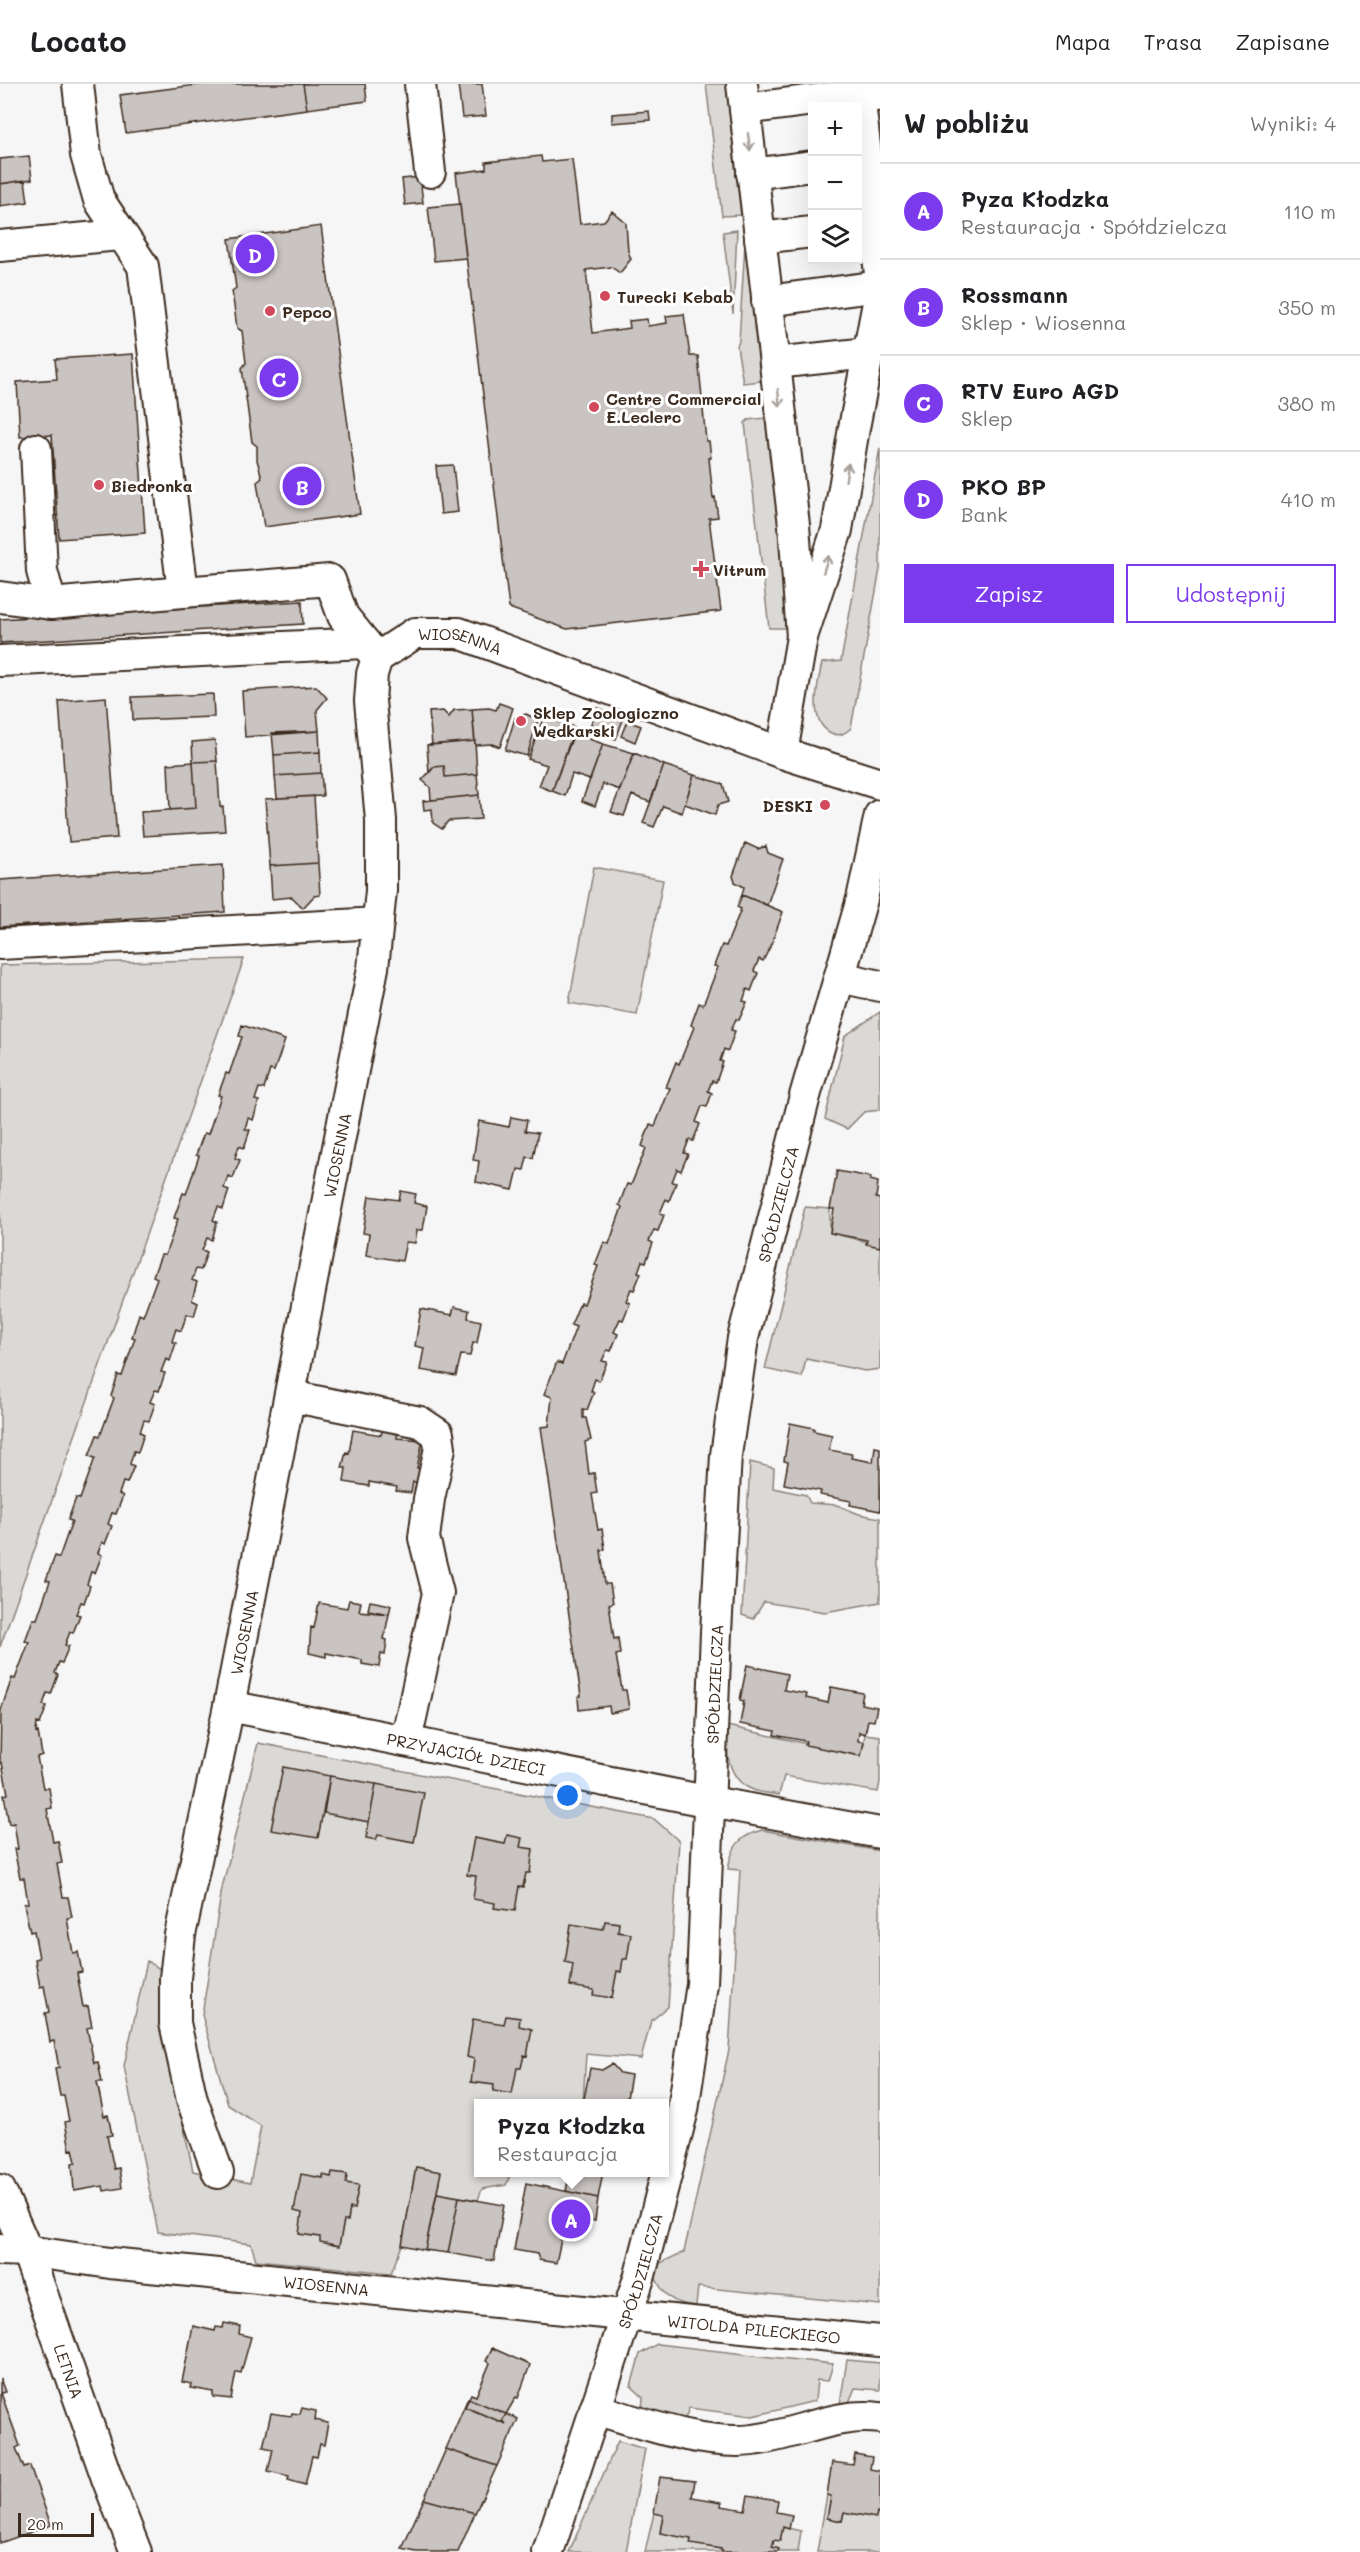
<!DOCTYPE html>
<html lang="pl">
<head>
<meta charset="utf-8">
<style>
	:root { --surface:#fff; --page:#f6f6f6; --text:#202124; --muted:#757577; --line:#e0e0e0; --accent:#7c3aed }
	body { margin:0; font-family:Mali,sans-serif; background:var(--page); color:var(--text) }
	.controls { position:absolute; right:18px; top:18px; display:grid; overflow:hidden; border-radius:0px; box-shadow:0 6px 24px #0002 }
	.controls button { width:54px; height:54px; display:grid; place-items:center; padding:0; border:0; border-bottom:2px solid var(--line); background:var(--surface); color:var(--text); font:30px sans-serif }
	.scale { position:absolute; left:18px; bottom:15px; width:76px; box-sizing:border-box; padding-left:6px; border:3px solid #3b2a1e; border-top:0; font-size:16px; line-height:21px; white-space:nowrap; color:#3b2a1e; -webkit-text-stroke:4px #fff; paint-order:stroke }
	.you { position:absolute; left:568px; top:1712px; width:21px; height:21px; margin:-15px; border:4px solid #fff; border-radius:50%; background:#1a73e8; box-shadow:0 0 0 9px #1a73e833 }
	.badge { display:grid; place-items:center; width:39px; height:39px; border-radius:50%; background:var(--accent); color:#fff; font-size:20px; font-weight:700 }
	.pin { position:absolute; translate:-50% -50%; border:3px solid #fff; box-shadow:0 2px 6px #0006 }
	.popup { position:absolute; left:474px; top:2015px; width:195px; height:78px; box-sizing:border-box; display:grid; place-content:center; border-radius:0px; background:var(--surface); filter:drop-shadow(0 2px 4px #0005); font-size:20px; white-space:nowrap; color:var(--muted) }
	.popup b { font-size:22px; color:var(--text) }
	.popup::after { content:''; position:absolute; left:50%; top:100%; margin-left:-12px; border:12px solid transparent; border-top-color:var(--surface) }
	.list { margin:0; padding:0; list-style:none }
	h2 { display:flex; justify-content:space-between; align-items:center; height:78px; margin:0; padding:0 24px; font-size:26px }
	h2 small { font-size:20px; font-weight:400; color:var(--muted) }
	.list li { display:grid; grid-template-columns:39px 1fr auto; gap:18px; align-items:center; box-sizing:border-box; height:96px; padding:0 24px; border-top:2px solid var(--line) }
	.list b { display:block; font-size:22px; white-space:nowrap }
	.list p { margin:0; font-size:20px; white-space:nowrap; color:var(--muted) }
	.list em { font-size:20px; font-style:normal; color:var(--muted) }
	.actions { display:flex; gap:12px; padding:18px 24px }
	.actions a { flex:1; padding:14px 0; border:2px solid var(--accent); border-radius:0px; text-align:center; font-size:21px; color:var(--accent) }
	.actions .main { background:var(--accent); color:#fff }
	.icon { flex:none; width:33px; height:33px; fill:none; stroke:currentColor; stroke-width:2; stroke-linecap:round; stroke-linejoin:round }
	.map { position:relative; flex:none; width:880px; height:2468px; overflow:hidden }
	header { display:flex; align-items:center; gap:36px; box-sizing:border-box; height:84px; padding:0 30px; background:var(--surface); border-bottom:2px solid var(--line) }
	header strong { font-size:28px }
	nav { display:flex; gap:33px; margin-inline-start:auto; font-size:21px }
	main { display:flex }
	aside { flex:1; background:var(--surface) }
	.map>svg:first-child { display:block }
	.green { fill:#dbd9d6; stroke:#8b827a; stroke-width:1.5 }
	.building { fill:#c9c3c1; stroke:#3b2a1e; stroke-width:1.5 }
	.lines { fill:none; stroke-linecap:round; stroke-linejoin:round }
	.minor-casing { stroke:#3b2a1e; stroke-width:34 }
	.minor { stroke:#fff; stroke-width:30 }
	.oneway { stroke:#a79f9a }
	.poi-dot { fill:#d1495b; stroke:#fff; stroke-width:2 }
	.labels { text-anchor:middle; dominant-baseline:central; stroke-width:6; stroke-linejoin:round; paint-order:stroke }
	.poi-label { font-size:16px; font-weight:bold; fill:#3b2a1e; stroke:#fff; text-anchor:start }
	.street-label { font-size:16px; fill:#3b2a1e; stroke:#fff }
</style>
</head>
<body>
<header>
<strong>Locato</strong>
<nav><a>Mapa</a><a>Trasa</a><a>Zapisane</a></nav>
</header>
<main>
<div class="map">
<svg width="880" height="2468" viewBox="0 0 880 2468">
	<rect width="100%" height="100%" fill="#f7f6f6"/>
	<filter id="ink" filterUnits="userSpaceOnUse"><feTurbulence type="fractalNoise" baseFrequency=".0167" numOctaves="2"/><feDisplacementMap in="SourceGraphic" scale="12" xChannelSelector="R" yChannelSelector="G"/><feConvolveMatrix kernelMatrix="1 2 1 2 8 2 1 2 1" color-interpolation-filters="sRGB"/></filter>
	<g filter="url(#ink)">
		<!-- green -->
		<path class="green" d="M706,0h20l15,131 -19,1z
			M737,146l-4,84 -10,-82z
			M745,160l16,137 -18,2 -6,-37 2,-5z
			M765,334l18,144 2,66h-16l-24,-205 3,-3z
			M880,364v121l-29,159c-7,6 -11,9 -20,5 -24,-12 -13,-50 -9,-70l19,-2z
			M594,783l69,13 -26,135 -68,-12z
			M244,875l-244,688v-682z
			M880,928v98l-16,2 -17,17 -22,-10 20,-83z
			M805,1123l25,2v24l50,12v124l-15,2 -59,-12 -4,18 -37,-8z
			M750,1378l24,6 -1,20 33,7 4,8 27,2 22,9 21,4v84l-55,10 -61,-10 -11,17 -11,-4z
			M727,1642l134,30 4,-22 15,2v46l-2,10 -94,-16 -5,19c-9,-2 -20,-2 -28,-6 -24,-10 -26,-41 -24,-63z
			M258,1659l396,76 25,22 -11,166 -17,14 -10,38 -55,-5 -3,49 -105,1v68l33,1 -5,12 -24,4 -4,11 -41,-7 3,-21 -24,-5 -14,78 -11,28 -135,-13 -5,-16 -93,-12 -34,-166 23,-105 18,11 -1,61 29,138 57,12 11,-57 -33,-21 -26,-90 20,-127z
			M762,1746l118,21v454l-182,-18 -2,19c-24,-2 -32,-10 -42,-31l4,-11 26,-12 45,-202 11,-180 -12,-1c4,-23 11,-33 34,-39z
			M657,2260l176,20 -5,17 -11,-1 -2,21 -62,15 -64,-8 -6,16 -41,-12 1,-15 -12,-11 9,-32z
			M847,2276l33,3v27l-25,-2 -8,19 -7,-3z
			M618,2357l27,8 -19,103h-57z
			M827,2411l4,1 -3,22 14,3 2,-9 31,6 2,-5 3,1v38h-63z
			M654,2429l9,2 -3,18 31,6 30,10v3h-76z
			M783,2443l18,4 -3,21h-20l1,-3 -7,-2 2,-7h6z"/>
		<!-- building -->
		<path class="building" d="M204,0h99l4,25 -181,24 -6,-38z
			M303,0h62l2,17 -60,8z
			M458,0h24l4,32 -24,2z
			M649,27l1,9 -38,3v-9z
			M29,72l3,23 -32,5v-25z
			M541,72l1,6 30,-3 8,65 24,-3 8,-10 14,12 2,28 3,8 -11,14 -9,-6 -25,3 7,63 37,-5 -1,-7 18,-2 1,7 19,-3 -1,-7 18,-2 6,42h8l8,85h3l2,17h-2l4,40 2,-1 3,20 -9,1 12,93 -154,18 -58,-21 -53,-435 30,-4v-7z
			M420,93l3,26 -18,2 -3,-26z
			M25,96l3,22 -28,4v-22z
			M460,120l6,54 -32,3 -6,-54z
			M321,142l39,288 -96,13 -7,-45 5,-4 -5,-18v-14l-5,-4 -10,-74 4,-5 -4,-32 -5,-3 -5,-37 4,-3 -7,-49z
			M133,270l12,179 -86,6 -7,-104 -32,2 -3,-55 40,-3 -2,-20z
			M453,381l5,47 -17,2 -5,-48z
			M302,517l1,23 -303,19v-24z
			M316,602l11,12 -10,12 2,21 -74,6 -3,-46z
			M213,610l1,23 -81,3 -1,-23z
			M106,613l11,141 -48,4 -10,-141z
			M499,619l14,5 -13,39 -8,-3 -17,1 -3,-36 17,-1 7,2z
			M597,624l27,9 -8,22 -27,-10z
			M472,625l3,32 -43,4 -3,-33 14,-1 6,6 5,-7z
			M526,630l12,6 -11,36 -22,-6 10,-32z
			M544,632l32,12 -24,63 -13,-5 8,-21 -19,-6z
			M627,637l14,5 -6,16 -14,-6z
			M319,647l1,21 -46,3 -2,-22z
			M573,649l30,11 -13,36 -18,-6 -7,22 -13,-5z
			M215,656l2,21 -24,1 -1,-20z
			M475,657l2,33 -32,3 -1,-11 -10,1 -5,6 -2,-28z
			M603,660l31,9 -14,37 -17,-6 -8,22 -13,-5z
			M320,668l1,21 -46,3 -1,-21z
			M634,669l30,12 -14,37 -18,-7 -8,21 -13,-4z
			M217,677l3,46h3l2,24 -82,5 -2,-24 55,-4 -3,-46z
			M193,678l3,46 -26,2 -2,-46z
			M664,681l30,10 -12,38 -19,-7 -9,21 -11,-4z
			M444,682l1,11 32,-3 2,21 -48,5 -1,-13 -8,-7 12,-13z
			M321,689l2,23 -46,2 -2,-22z
			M694,691l29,9 5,18 -10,3 -3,10 -30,-11z
			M479,711l2,24 -33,2 -6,8 -9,-6 -1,-14 -8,1 -1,-9z
			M314,712l4,67 -48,3 -5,-67z
			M745,759l13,6 8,-3 2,7 15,6 -16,46 -25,-10 2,-8 -9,-5 -2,-6z
			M318,779l2,32 -6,1 -11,12 -11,-11 -20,2 -2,-33z
			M223,781l2,47 -225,15v-47z
			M742,811l41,17 -12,33 -8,16 -4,-2 -5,12 4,2 -7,18 -4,-2 -4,12 4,1 -8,18 -3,-1 -5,11 4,1 -7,20 -4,-2 -4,12 3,1 -7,20 -4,-1 -4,10 4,2 -5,14 -5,-1 -6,16 4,2 -7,17 -4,-1 -5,13 4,1 -7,17 -4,-2 -5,13 4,1 -7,18 -3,-2 -6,14 4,2 -6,16 -4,-1 -5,11 4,2 -7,19 -4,-1 -4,11 3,1 -7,17 -3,-1 -5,12 4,2 -7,17 -3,-1 -6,13 4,2 -7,17 -4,-1 -5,11 5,1 -8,19 -4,-2 -4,12 3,1 -7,18 -4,-1v9h3l5,22 -6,2 4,32 5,-1 3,20 -5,1 6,36 4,-1 3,20 -4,1 4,34h5l3,19 -4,1 5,35 4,-1 2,16 -4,1 6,35h4l3,19 -19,4 -1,-7 -30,4 -1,-13 3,-1 -40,-269 8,-1 3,-29 -8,-3 13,-32 5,2 14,-37 -5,-2 9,-22 4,1 14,-38 -3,-1 9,-23 5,2 13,-37 -3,-2 8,-21 4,1 15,-37 -4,-2 8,-22 5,2 15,-38 -4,-1 10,-25 3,2 15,-37 -3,-2 8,-22 4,2 15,-38 -4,-1 8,-21 4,1 15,-37 -4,-2z
			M242,941l43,15 -11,31 -4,-1 -6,19 -5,-1 -4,12 4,1 -6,19 -5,-2 -3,11 5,1 -6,18 -5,-2 -4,12 5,2 -7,18 -5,-2 -4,12 5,2 -6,19 -5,-2 -5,13 4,2 -5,18 -5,-2 -5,12 5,2 -6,18 -5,-1 -4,11 5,2 -5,18 6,3 -4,13 -7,-2 -6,17 -5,-2 -4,12 4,2 -6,18 -4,-2 -5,13 4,1 -6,18 -4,-1 -5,12 5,2 -6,17 -5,-1 -4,12 4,2 -6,18 -4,-1 -4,13 4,2 -7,17 -4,-1 -4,12 4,2 -7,18 -4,-1 -4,11 4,2 -7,18 -3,-2 -4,11 4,2 -7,18 -4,-1 -4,12 3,2 -6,17 -3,-1 -5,12 4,1 -7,18 -3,-1 -5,13 4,1 -7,17 -3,-1 -4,11 3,2 -7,19 -4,-1 -4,12 4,1 -7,18 -3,-1 -1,10 2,-1 4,23 -5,2 6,31h6l3,20 -5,1 6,33 5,-1 4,22 -5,1 6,33h5l4,20 -5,1 6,35 5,-1 4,20 -5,1 6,34 5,-1 4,21 -5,1 7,35 4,-1 4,20h-5l7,34 4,-1 4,20 -5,1 7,33 5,-1 3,20 -18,3 -1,-5 -29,5 -2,-28 4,-1 -3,-13 -3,1 -5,-28 4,-1 -5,-25h-4l-5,-27 4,-1 -5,-27 -4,1 -5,-29 4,-1 -5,-26 -4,1 -5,-28 4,-1 -5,-27 -4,1 -6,-28 4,-1 -4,-25h-4l-6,-29h4l-4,-26 -5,1 -5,-29 4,-1 -6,-31h-2l1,-53 11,-32 3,1 14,-37 -4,-1 8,-22h4l13,-38 -4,-1 9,-24 4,2 13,-37 -4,-1 8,-22 4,1 15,-41 -6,-2 8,-21 3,1 14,-38 -3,-2 7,-21 4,1 13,-38 -3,-1 7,-23 4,2 14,-38 -4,-2 8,-21h4l13,-36 -4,-1 9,-25 3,1 13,-38 -3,-1 8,-22 4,1 13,-38 -3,-1 8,-22 3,1 13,-37 -3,-1z
			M511,1033l16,3 -2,11 13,2 -5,25 -6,-1 -3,13 -6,-1 -5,21 -37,-8 3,-21 -6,-1 6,-39 30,6z
			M837,1087l34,6 -1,3 8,2 -2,16 4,1v48l-14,-3 1,-4 -37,-7 4,-24h-4z
			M401,1107l15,3 -2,9 13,3 -4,24h-6l-2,13 -9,-1 -4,19 -36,-6 3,-21 -6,-1 6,-37 30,4z
			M454,1223l15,3 -1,8 13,3 -4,22h-4l-3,13 -9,-1 -5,21 -36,-6 4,-22 -9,-2 6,-37 31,6z
			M790,1339l24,5v3l18,4 -3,15 23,4 -1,4 22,4 2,-15 5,1v63l-30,-6 1,-4 -31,-6 1,-4 -37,-7 4,-22 -4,-1z
			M384,1341l15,2 -2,11 26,2 -6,28h4l-3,15 -5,-1 -2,11 -15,-2 1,-4 -28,-5v4l-25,-4 2,-14h-4l4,-16 3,1 4,-23 28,5z
			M349,1516l12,2 -2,9 30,3 -5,25 3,1 -2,15 -4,-1 -2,13 -17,-3v-4l-36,-7v4l-17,-4 2,-26 3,1 5,-25 28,5z
			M370,1517l21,4 -2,9 -21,-4z
			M747,1581l40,9 -3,16 23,4 -1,4 22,5 3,-16 32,6 -2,11 16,3 -3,14 -6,-1 -3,14 -6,-2 -1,9 6,1 -3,14 -56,-11 1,-4 -32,-6 1,-4 -35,-7 4,-23 -4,-1z
			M283,1683l47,9 -12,62 -47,-8z
			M330,1692l46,8 -7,38 -45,-9z
			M376,1700l48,9 -10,49 -36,-7 -2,5 -10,-2z
			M507,1751l15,3 -2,9 13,2 -3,24h-4l-3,14 -4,-1 -4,25 -21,-3 1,-5 -22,-4 3,-23 -9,-1 7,-37 31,6z
			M605,1837l14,2 -1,9 13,2 -4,25h-4l-2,13 -4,-1 -5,27 -19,-3 1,-5 -24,-4 3,-22 -8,-2 6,-38 32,5z
			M506,1932l14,2 -1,8 13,3 -5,27 -3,-1 -3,13h-4l-5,26 -19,-3 1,-6 -23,-3 3,-23 -7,-2 6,-38 31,5z
			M612,1980l8,9 11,2 -5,29h-43l7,-36 12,2z
			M416,2083l25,5 -16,78 -23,-5z
			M332,2088l15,2 -1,9 13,2 -5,24 -4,-1 -2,13h-4l-5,25 -19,-4v-5l-21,-3 3,-21 -8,-2 7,-37 22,4v-3l8,2z
			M570,2088h33l-5,26 -32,-7z
			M526,2099l72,15 -3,23 -9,-2 -24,16 -6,28 -17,-3 -2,-6 -23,-4z
			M437,2109l22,4 -11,56 -23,-3z
			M459,2113l45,8 -10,56 -46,-8z
			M224,2239l16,3 -1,8 12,3 -10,36 -5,-1 -5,27 -18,-2v-5l-22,-4 1,-4 -10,-2 11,-56 22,5 1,-4 7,1z
			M492,2264l38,17 -12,33 -2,-1 -14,24 4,3 -41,-17 6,-13 5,2 14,-33 -4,-2z
			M0,2294l5,14 -4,1 19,53 -4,2 8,20 6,-2 21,59 -51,18z
			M468,2314l50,21 -21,47 -51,-17z
			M302,2324l14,3 -1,9 13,3 -4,22 -4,-1 -3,13 -5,-1 -7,29 -17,-5 1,-4 -21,-5 5,-22 -10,-2 8,-34 20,3 1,-3 8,1z
			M446,2365l51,17 -22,47 -51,-14z
			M855,2370l17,3 -2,12 10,2v43l-3,-1 -1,5 -32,-6 -2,9 -15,-3 4,-22 -4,-1 5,-33 21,3z
			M660,2393l35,4 -3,16 30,5 -1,4 24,4 3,-15 30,5 -2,12 16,3 -3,14 -6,-2 -3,14 -6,-1 -2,7 7,2 -1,3h-57v-3l-31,-5 1,-5 -31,-6 3,-18 -9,-2z
			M424,2415l51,14 -17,39h-42l-14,-3z"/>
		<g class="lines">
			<!-- minor casing -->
			<g class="minor-casing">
				<g id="minor">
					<path d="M78,0l8,71 13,45 44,66 40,326 147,-12 13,36 34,42"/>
					<path d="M420,0l10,88"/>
					<path d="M742,0l52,441 8,112"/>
					<path d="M859,10l21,180"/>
					<path d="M745,25l123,-16 10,3"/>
					<path d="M752,90l60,-8"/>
					<path d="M760,154l52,-6"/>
					<path d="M0,162l120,-11"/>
					<path d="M767,217l113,-15"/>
					<path d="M775,279l93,-10"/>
					<path d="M36,365l6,122 9,33 132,-12"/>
					<path d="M0,513l51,7"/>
					<path d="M0,577l365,-18"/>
					<path d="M782,669l20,-116 35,-107 17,-102 26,-136"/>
					<path d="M0,860l378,-21"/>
					<path d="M840,893l40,9"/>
					<path d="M290,1312l130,26 18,12 2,14 -11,51 -5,39 14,55 -32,148"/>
					<path id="s1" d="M229,1622l482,96 169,31"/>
					<path id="s2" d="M218,2089l-26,-73 -17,-77v-45l5,-43 49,-229 144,-738 8,-77v-71l-11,-119 2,-27 5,-16 38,-25h44l323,120 98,31"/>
					<path id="s3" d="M0,2106l27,61 81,230 28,71"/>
					<path id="s4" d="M0,2166l27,1 83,12 770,78"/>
					<path d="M595,2325c47,14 109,37 158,31 44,-5 83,-28 127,-22"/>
					<path id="s5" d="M548,2468l92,-277 43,-165 19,-126 14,-352 10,-177 17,-117 62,-242 57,-197 18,-84"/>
				</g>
			</g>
			<!-- minor -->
			<use href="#minor" class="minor"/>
		</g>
		<!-- one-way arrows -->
		<defs><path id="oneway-shaft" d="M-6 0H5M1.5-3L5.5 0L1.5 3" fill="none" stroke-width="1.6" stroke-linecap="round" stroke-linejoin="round" transform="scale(1.5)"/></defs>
		<g class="oneway">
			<use href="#oneway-shaft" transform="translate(749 58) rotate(83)"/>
			<use href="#oneway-shaft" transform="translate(779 314) rotate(83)"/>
			<use href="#oneway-shaft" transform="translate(847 388) rotate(-81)"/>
			<use href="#oneway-shaft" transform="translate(826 480) rotate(-72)"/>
		</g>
	</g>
	<!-- markers -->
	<g class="poi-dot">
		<circle cx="605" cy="212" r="6"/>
		<circle cx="270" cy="227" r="6"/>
		<circle cx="594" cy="323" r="6"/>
		<circle cx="99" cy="401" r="6"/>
		<path d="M698 476h6v6h6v6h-6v6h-6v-6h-6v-6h6z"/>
		<circle cx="521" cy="637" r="6"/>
		<circle cx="825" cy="721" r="6"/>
	</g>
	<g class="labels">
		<!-- poi labels -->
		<g class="poi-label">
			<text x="617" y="212">Turecki Kebab</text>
			<text x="282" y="227">Pepco</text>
			<text x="606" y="314">Centre Commercial<tspan x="606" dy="18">E.Leclerc</tspan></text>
			<text x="111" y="401">Biedronka</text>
			<text x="713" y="485">Vitrum</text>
			<text x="533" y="628">Sklep Zoologiczno<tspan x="533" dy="18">Wędkarski</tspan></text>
			<text x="813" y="721" text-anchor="end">DESKI</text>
		</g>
		<!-- street labels -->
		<g class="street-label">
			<text stroke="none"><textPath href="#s2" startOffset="1634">WIOSENNA</textPath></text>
			<text stroke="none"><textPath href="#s2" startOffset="1040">WIOSENNA</textPath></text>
			<text stroke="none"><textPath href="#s5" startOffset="1376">SPÓŁDZIELCZA</textPath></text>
			<text stroke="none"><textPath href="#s2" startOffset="554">WIOSENNA</textPath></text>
			<text stroke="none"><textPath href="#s5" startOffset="890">SPÓŁDZIELCZA</textPath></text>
			<text stroke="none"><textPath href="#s1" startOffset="242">PRZYJACIÓŁ DZIECI</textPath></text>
			<text stroke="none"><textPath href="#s5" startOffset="296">SPÓŁDZIELCZA</textPath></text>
			<text stroke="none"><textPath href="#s4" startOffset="328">WIOSENNA</textPath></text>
			<text stroke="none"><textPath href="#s4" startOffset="758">WITOLDA PILECKIEGO</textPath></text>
			<text stroke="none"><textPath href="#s3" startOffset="194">LETNIA</textPath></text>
		</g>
	</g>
</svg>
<div class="controls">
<button>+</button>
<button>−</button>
<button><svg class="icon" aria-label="layers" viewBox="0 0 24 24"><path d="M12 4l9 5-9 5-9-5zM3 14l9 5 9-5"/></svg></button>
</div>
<div class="scale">20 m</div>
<div class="you"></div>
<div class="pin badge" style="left:571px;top:2135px">A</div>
<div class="popup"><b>Pyza Kłodzka</b>Restauracja</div>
<div class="pin badge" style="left:302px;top:402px">B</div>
<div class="pin badge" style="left:279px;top:294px">C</div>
<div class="pin badge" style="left:255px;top:170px">D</div>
</div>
<aside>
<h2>W pobliżu<small>Wyniki: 4</small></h2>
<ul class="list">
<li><span class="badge">A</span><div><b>Pyza Kłodzka</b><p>Restauracja · Spółdzielcza</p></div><em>110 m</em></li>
<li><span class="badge">B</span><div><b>Rossmann</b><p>Sklep · Wiosenna</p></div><em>350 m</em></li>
<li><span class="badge">C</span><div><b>RTV Euro AGD</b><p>Sklep</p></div><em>380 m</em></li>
<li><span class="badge">D</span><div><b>PKO BP</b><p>Bank</p></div><em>410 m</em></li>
</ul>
<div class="actions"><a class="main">Zapisz</a><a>Udostępnij</a></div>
</aside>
</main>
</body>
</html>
